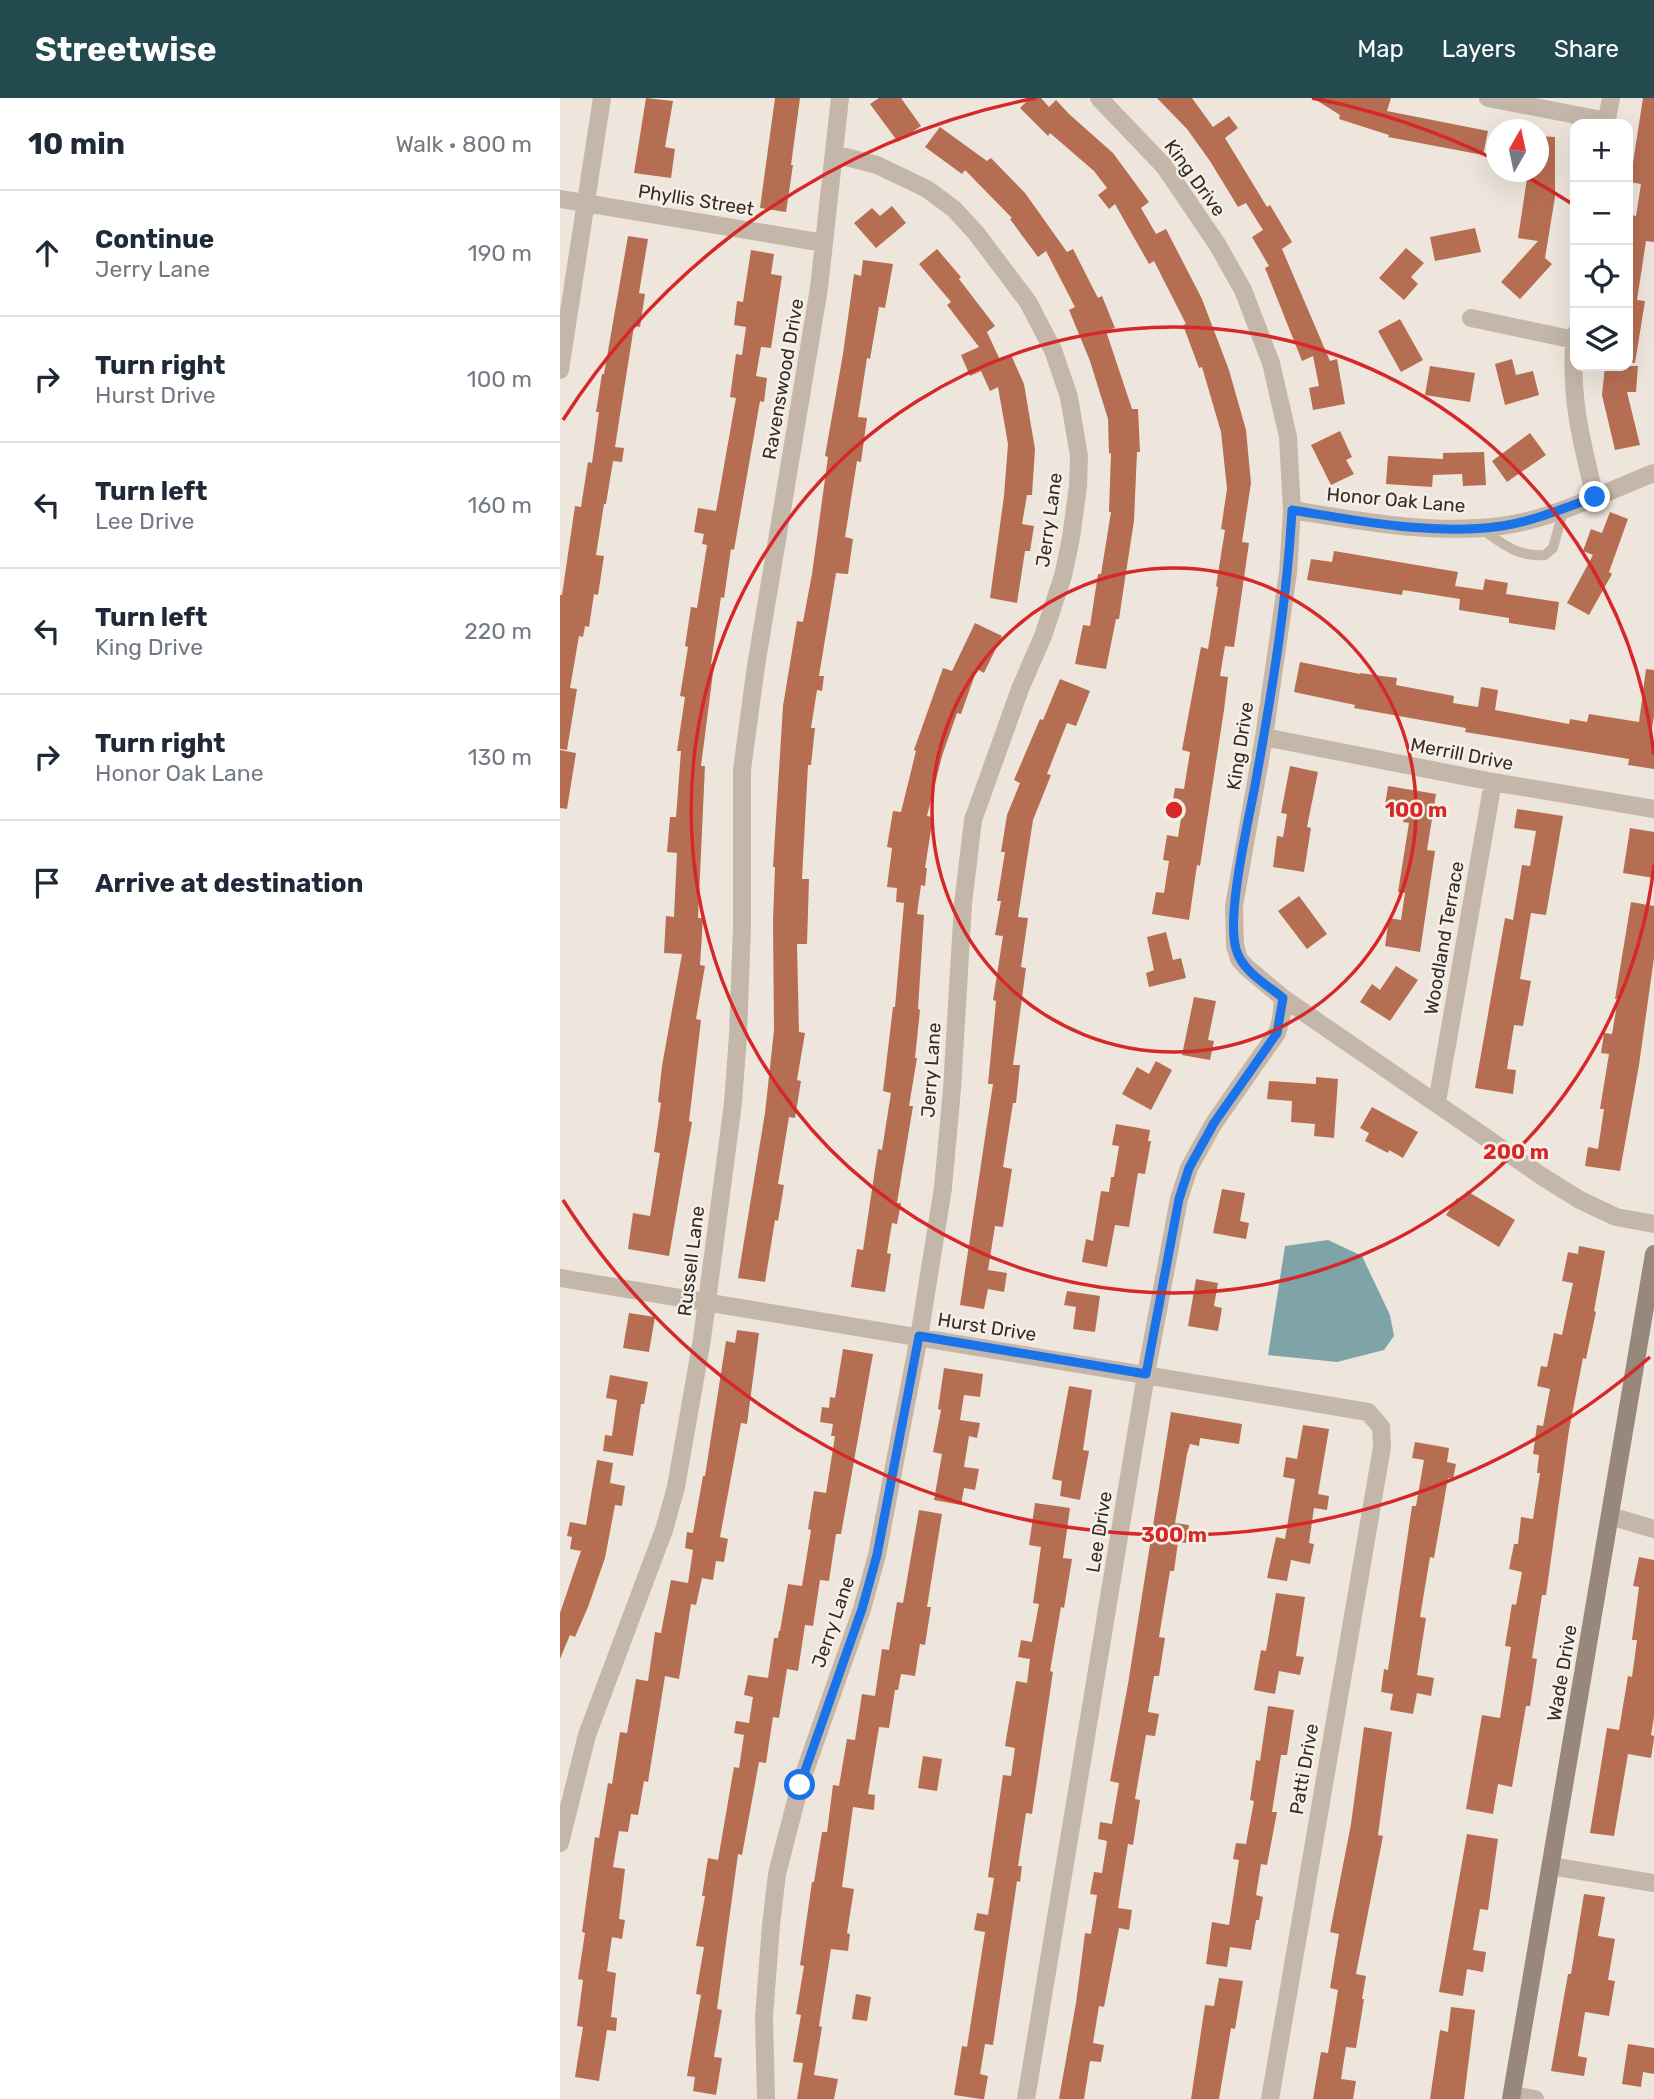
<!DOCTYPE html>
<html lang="en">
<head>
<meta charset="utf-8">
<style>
	:root { --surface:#fff; --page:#f6f6f7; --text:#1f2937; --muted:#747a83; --line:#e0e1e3; --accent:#234a4f }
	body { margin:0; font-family:Rubik,sans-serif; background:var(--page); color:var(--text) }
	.controls { position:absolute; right:21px; top:21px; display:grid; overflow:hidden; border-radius:14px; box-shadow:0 7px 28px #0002 }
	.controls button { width:63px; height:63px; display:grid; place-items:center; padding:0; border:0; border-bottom:2px solid var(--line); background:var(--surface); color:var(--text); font:35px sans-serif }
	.compass { position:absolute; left:926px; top:21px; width:63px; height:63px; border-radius:50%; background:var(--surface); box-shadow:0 7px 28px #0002; rotate:9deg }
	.stop { position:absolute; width:21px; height:21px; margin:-16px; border:5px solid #1a73e8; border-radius:50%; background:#fff }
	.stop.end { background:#1a73e8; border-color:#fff; box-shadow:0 2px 7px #0008 }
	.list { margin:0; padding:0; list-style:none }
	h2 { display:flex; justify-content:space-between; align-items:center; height:91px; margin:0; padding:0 28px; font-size:30px }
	h2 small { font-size:23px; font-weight:400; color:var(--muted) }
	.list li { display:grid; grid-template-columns:46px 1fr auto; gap:21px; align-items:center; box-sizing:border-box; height:126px; padding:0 28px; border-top:2px solid var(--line) }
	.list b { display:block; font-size:26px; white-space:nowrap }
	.list p { margin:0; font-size:23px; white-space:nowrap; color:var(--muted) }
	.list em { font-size:23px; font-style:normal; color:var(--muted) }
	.icon { flex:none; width:38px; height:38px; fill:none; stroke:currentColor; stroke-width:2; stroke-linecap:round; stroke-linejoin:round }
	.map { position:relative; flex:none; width:1094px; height:2001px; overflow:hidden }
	header { display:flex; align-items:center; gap:42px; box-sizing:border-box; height:98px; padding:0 35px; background:var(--accent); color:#fff }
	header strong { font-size:33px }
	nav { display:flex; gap:38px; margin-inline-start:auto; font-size:24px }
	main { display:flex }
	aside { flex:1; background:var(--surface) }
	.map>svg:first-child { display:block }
	.water { fill:#7fa4a7 }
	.building { fill:#b66e52 }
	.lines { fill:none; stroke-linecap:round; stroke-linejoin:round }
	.lane { stroke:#c4b7a9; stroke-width:10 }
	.street { stroke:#c4b7a9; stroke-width:18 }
	.secondary { stroke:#98877b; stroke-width:18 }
	.route { stroke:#1a73e8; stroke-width:9 }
	.ring { fill:none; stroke:#d62828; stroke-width:3.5 }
	.labels { text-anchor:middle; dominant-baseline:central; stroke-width:5; stroke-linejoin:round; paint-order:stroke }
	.street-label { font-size:19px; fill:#332c28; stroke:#f6f0e7 }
	.centre { fill:#d62828; stroke:#f6f0e7; stroke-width:3.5 }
	.ring-label { font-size:21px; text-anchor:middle; font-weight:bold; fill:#d62828; stroke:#f6f0e7; stroke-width:5; stroke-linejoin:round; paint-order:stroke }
</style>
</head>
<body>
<header>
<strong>Streetwise</strong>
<nav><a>Map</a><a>Layers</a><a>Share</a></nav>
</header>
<main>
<aside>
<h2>10 min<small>Walk · 800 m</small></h2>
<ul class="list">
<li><svg class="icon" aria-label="ahead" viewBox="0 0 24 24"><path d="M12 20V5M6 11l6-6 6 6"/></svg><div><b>Continue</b><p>Jerry Lane</p></div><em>190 m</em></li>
<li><svg class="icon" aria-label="right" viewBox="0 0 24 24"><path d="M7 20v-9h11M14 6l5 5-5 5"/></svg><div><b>Turn right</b><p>Hurst Drive</p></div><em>100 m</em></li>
<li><svg class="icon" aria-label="left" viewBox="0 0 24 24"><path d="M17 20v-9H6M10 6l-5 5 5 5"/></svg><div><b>Turn left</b><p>Lee Drive</p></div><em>160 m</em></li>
<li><svg class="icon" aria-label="left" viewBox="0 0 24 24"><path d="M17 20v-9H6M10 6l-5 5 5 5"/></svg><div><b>Turn left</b><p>King Drive</p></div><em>220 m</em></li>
<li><svg class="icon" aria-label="right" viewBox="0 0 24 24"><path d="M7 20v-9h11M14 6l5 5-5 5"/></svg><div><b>Turn right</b><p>Honor Oak Lane</p></div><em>130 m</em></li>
<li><svg class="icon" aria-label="arrive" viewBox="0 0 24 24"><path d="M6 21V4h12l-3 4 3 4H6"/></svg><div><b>Arrive at destination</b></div></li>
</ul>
</aside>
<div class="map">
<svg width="1094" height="2001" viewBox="0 0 1094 2001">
	<rect width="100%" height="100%" fill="#eee6dc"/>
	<!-- water -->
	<path class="water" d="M768,1142l34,16 28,59 4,21 -10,14 -47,12 -69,-7 17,-109z"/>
	<!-- building -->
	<path class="building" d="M86,0l27,3 -8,46 10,2 -4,29 -37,-5z
		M215,0h25l-9,67h2l-7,47 -26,-4z
		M319,0h22l20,28 -23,16 -28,-38z
		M470,0h11l8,9 7,-7 13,14 44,39 36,49 -8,6 15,26 10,-5 36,70 27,71 17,60 5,53 -9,59 7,1 -15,104 -9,-1 -5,30 8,1 -4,33 -24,156 -3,-1 -8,55 -37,-6 4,-22 8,1 5,-32 -6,-1 4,-25 11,2 5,-31 -11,-1 3,-17 9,1 6,-37 -8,-2 19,-103 7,2 10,-62 -2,-1 9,-56 -4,-1 6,-40 -6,-57 -19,-65 -3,1 -16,-43 3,-1 -32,-63 -5,3 -34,-60 -6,5 -11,-14 9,-7 -13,-17 -44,-38 -2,3 -28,-28z
		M597,0h35l21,29 16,-11 9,12 -13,10 42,69 3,-2 22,37 -10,7 48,112 7,-2 8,45 -32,6 -4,-22 10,-2 -6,-30 -11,5 -37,-93 4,-2 -17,-29 11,-7 -17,-27 -8,4 -28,-46 -23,-32z
		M753,0h78l-4,13 101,20 -5,24 -95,-18 1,-2 -50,-16 1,-4z
		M1083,0h11v144l-8,-1 -9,59 8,1 -10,62 -7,-1v-148l8,2 5,-32 -11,-2z
		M380,29l47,34 4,-3 34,35 42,59 6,-3 25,49 4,-2 13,32 -9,3 26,78h6l2,43h-3l-3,69 -9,58 -6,40h-3l-10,50 -31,-5 8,-39 7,1 8,-52h3l10,-62h-2l2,-59 -2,1 -1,-35 -18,-58 -21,-51 6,-3 -29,-56 -8,6 -28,-38 2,-1 -47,-48 -3,4 -37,-27z
		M978,38l17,1v60l-10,61 7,6 -32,35 -19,-17 37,-41 -20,-3 10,-66h10z
		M332,108l14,17 -30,25 -22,-25 18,-15 8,8z
		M915,130l6,24 -46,9 -5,-24z
		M68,138l20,3 -9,54 6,1 -5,33 -6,-1 -19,121 9,1 -2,14 -9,-1 -7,43h-2l-8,51 8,1 -6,39 -4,-1 -5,33 -4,-1 -2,11 -4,-1 -9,52 7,1 -10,61 -7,-1v-154h2l13,-89 6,1 7,-45 4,1 7,-51h-3l6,-38h2z
		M846,150l18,15 -13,14 7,7 -14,16 -25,-22z
		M377,151l24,28 -2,2 36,47 -8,6 13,28 11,-5 13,29 11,65 -3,46h-5l-5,29 12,2 -4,25h-5l-8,52 -27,-5 14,-102 4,-52 -10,-57 -8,4 -9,-20 -11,5 -9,-21 18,-8 -32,-42 4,-3 -32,-38z
		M191,152l23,4 -3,20 11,2 -11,72 -10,-1 -5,29 11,2 -3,24 -4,-1 -26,149 -3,-1 -7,49 -3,-1 -10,67 3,1 -13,101h4l-7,152h5l-3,47 5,1 -9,53 5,1 -12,101 3,1 -23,134 -41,-7 5,-36 17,3 10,-63 -6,-1 7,-49 -3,-1 4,-36 20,-112 -18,-1 2,-37 8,1 3,-64 -10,-1 3,-35h6l5,-66h-4l8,-54 -5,-1 8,-49 -3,-1 6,-39 6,1 10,-63 -5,-1 2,-10 -10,-2 4,-24 18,3 20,-113 -6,-1 6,-43 6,1 4,-28 -12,-2 3,-24 6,1z
		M303,162l30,4 -8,44 -6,-1 -9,52 -3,-1 -9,59 9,1 -6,44 -4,-1 -12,76 8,2 -5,35 -12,-1 -17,103h5l-2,15 -5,-1 -6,38h4l-4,37h-3l-6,114h7l-2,65h-10l2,88 6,1 -8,47 4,1 -6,37 -6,-1 -11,67 6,1 -6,36 -3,-1 -10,62 -27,-4 27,-165 9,-83 -1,-110 2,-53h-2l10,-161 14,-85 6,1 9,-48 16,-117 -3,-1 18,-102 11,-80 7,2z
		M840,221l23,41 -22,12 -23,-41z
		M952,261l4,16 17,-4 6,24 -34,10 -10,-41z
		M870,268l45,7 -5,29 -45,-7z
		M1045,268h33l-2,26h-9l13,53 -25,5 -13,-55z
		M780,333l12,26 -6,3 8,14 -23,11 -20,-40z
		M970,335l16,22 -39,27 -15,-21z
		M924,354l2,33 -23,1 -1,-12 -29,1 -1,12 -46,-3 2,-28 55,3v-6z
		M1050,414l18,7 -19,53 3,2 -23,41 -22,-12 26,-48 -10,-4 8,-22 11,4z
		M774,453l124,21 -3,14 28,4 2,-11 23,4 -2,11 53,8 -4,28 -46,-7v-5l-50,-8 1,-11 -57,-9 -1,5 -95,-15 4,-21 21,3z
		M415,525l27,13 -18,37 -7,-4 -16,45 -4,-1 -15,43 -15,60 6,1 -8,51h2l-2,18 -4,-1 -4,29 7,1 -6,94 2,1 -5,48h2l-8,48h4l-16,97h4l-4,21 -5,-1 -5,30 4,1 -6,38 -34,-5 6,-38 6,1 15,-101 4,1 9,-57 -8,-2 10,-84h2l9,-104 -8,-1 1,-14 -10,-1 5,-39 -5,-1 6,-36 8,1 15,-61 -2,-1 29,-82 9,3z
		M740,564l60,12v-1l37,5 -1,7 58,11 -1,7 25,4 3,-20 17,3 -3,20 74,14 1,-5 17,3 2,-8 50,8 7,-53 8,1v46l-4,25 4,1v27l-26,-4 1,-6 -164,-27 1,-4 -112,-20 1,-3 -61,-13z
		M500,581l30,12 -14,35 -9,-3 -20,51 4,1 -18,45 -15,97 10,1 -7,49 5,1 -13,97h7l-4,38h-3l-10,64 9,2 -9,58 -8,-1 -7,44 19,3 -3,19 -16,-3 -4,20 -24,-4 33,-221h-5l8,-83 -3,-1 10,-64 -8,-1 6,-34h-4l8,-49h-4l6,-37 13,-32 -6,-3 26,-61 3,1z
		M0,652l16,3 -9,56 -7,-1z
		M730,668l28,6 -11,55 4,1 -7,44 -31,-5 4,-31 6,1 4,-23 -6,-1z
		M828,688l48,8 -9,56 8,1 -15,101 -35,-6 4,-28 12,2 4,-27 -7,-1 11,-69 -6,-1 3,-14 -21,-3z
		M957,711l46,7 -17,99 -15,-2 -11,66 11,2 -8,45 -9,-1 -7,44 9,1 -3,24 -38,-6 30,-170 8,2 9,-55 8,1 6,-35 -22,-3z
		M1070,730l24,4v46l-31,-5z
		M739,798l28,38 -20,15 -29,-38z
		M1071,804l23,4v52l-15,107 -19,106 -35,-5 3,-19 10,2 6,-40h-4l9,-55 -8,-1 3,-20 8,1 6,-35h-3z
		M606,834l7,28 8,-2 5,20 -37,9 -3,-14 8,-3 -7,-33z
		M836,868l22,14 -28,41 -30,-19 12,-18 8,6z
		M634,899l22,4 -8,39 6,1 -4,19 -28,-5z
		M596,963l16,9 -21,40 -29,-16 15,-27 12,7z
		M756,979l22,2 -4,59 -20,-2 1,-12 -24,-2 1,-21 -25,-2 2,-18 47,3z
		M812,1009l46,25 -15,26 -14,-8 -1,3 -23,-12 4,-8 -9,-5z
		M556,1026l34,6 -2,11h3l-6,33 -7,-1 -9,54 -14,-2 -8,42 -25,-5 4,-23 7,2 8,-50 8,1 2,-15h3l5,-31 -7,-1z
		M662,1091l23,4 -5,28 9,2 -3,16 -33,-6z
		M907,1093l48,29 -16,27 -53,-32 11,-17 4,3z
		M1019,1148l26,5 -11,60 2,1 -10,47 -3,-1 -14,72 -23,165h-4l-10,63 5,1 -7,47h-4l-14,81 -14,-3 -5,30 -27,-5 16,-94 18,3 11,-71 -6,-1 7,-42 4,1 6,-33 -13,-3 5,-25h4l3,-27 12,2 7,-46h-3l2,-18 -6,-1 4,-29 6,1 7,-37 -13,-3 4,-20 6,1 7,-34 8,2 11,-52 -11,-2 6,-29 10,2z
		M636,1181l22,4 -4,23 8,2 -4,23 -30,-5z
		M507,1193l33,5 -5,36 -22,-3 3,-22 -12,-2z
		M69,1215l26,4 -6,35 -26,-4z
		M177,1232l22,3 -12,91 -6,-1 -21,114 8,2 -4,23 -8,-1 -3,19 -11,-2 -6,27 -5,-1 -12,75 -14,-3 -17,106 -4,-1 -6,34 -7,-1 -3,18 -9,-1 -6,36 12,2 -6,50 6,1 -3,19 -10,-2 -5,34 9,2 -5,44 6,1 -1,13 -9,-1 -8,51 -24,-4 8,-50 -6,-1 6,-46 -5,-1 7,-46 -3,-1 13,-95 4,1 9,-55 4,1 8,-52 7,1 9,-54 12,2 7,-49 6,1 10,-53 17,3 5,-33 -8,-2 2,-16 6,1 10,-57h2l21,-135 9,2z
		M283,1251l30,5 -32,180h-5l-7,47 -9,-1 -7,46 -8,-1 -7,46 -11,-2 -8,49 -6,-1 -7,46 -7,-1 -17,93 -4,-1 -21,155 5,1 -8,47 8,1 -6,37 -23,-4 2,-14 -8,-1 14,-81 -5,-1 8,-47 -8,-1 9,-50h-3l6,-38 10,2 16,-93 5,1 5,-33 -10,-2 2,-12 13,2 4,-26 -9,-2 4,-20 20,3 6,-40h4l1,-7h1l8,-47 14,2 9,-56 -3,-1 6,-38 12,2 9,-57h-4l2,-12 -13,-2 2,-15 7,1 1,-11 5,1z
		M384,1270l39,6 -3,23 -16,-2 -4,25 20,3 -3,15 -8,-2 -5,31 15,2 -4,21 -11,-2 -3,17 -27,-5 8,-46 -9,-2 8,-42 -3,-1z
		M50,1277l38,7 -4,22h-3l-8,52 -30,-5 2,-16 7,1 5,-36 -11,-2z
		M509,1288l23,4 -9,60 6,1 -9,49 -20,-4 2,-15 -10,-2z
		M611,1314l71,12 -3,20 -39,-6 -1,8 -9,-2 -3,10 -12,69 14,2 -3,18 -8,-1 -4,29h-4l-11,66 6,1 -6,38h-5l-6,36 11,2 -4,22 -9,-1 -11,64 5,1 -7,45 -5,-1 -10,64 14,2 -3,20 -10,-2 -15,79 -5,-1 -6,37 11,2 -3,17 -11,-1 -6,38h-25l17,-96 9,-70 6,1 6,-39 -7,-1 4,-22 8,1 5,-32 -9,-2 2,-17 12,2 7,-41 -9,-2 18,-97z
		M743,1327l26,4 -11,65 11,2 -2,14 -13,-2 -5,35 5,1 -4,20 -19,-4 -4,21 -20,-3 9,-41 9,2 10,-60 -12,-2 3,-20 11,2z
		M855,1344l34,6 -2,14 9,2 -3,15 -5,-1 -14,80 -4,-1 -10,60 6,1 -9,57 17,3 -3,18 -14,-3 -4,21 -23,-4 3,-16 -12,-2 3,-23 4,1 24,-164h4l8,-46 -12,-2z
		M37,1362l16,3 -3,20 15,3 -3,20 -7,-1 -10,53 -17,49 -13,30 -5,-2 -10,24v-46l21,-62 -11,-2 2,-12 -5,-1 3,-14 16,3z
		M475,1405l35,5 -7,50 9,1 -8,49 -3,-1 -11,64 3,1 -21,142 -6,-1 -8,53h4l-2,16 -3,-1 -24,164 -8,-1 -5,30 8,2 -4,23h-3l-27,-4 8,-49 5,1 18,-115 -11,-2 3,-17 11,2 6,-37 -6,-1 15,-102 8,1 4,-28 -10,-2 3,-18 8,-47 11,2 3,-24 -12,-2 3,-17 11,2 7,-38 -6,-1 8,-56 -12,-2z
		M359,1412l23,4 -15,93h4l-6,38 -5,-1 -5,32 -14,-2 -3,16h-3l-6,38 -10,-1 -11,67 7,1 -1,15 -21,-3 -11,80 12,2 -7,44 3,1 -2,17 -17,-2 -12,77 3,1 -8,48 24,4 -4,20h-37l6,-36 -10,-1 8,-47 -5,-1 8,-48 -4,-1 12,-83h2l8,-50h5l6,-47 6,1 8,-47 8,1 7,-46 13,2 7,-47 7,1 8,-48 6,1z
		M1079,1459l15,3v157l-3,18 3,1v3l-3,19 -23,-4 -14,82 -24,-3 17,-105 12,2 9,-54 4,1 5,-37h-5l7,-53 -6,-1z
		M716,1495l29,4 -9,59 8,1 -4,18 -21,-4 -4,23 -21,-4 7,-40 5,1z
		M708,1608l26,4 -7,45h-6l-9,57h5l-10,53 -6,-1 -5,31 7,2 -4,23h-3l-5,30 -21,-3 -3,20 -21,-3 6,-42 17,3 10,-65 -6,-1 3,-16 10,1 8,-43 -4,-1 6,-40 4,1z
		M804,1629l28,5 -14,103 5,1 -27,138 10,2 -4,23h2l-8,49 -10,-1 -5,32 15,2 -3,18h-40l8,-47 7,1 10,-63 -8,-2 9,-54 -9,-2 21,-108z
		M363,1658l19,3 -5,32 -19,-3z
		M907,1736l31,5 -10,71 -8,-1 -7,41 13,2 -3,20 -16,-3 -4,27 -24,-4z
		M1024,1796l21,3 -7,39 17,3 -7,41 7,1 -6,35 -24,-4 -7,44 9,2 -3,18 -33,-5 17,-97h3z
		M659,1880l24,3 -8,48 -4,-1 -12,71h-28l14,-94 9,1z
		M296,1896l15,3 -4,24 -15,-2z
		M891,1909l24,3 -11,89h-34l10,-69 8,2z
		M1068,1946l26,4v26l-11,-2 -2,15 -19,-3z"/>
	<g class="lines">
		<!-- lane -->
		<path class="lane" d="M920,430c20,14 38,30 65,27l8,-7 11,-40"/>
		<!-- street -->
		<path class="street" d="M539,0l65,68 53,78 26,46 28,73 17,74 4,73 -4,63 -24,164 -30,169 1,39 4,14 7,8 37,31 260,179 37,23 36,17 38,7
			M928,0l119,23
			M1046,26l5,-26
			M0,101l264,44
			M911,220l104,22
			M1015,236c-6,60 6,106 20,163
			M0,272l42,-272
			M732,412c68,11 140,25 209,16 53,-7 104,-34 153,-53
			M704,639l229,45 161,27
			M877,1004l56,-320
			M0,1180l808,134 13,15 1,20 -112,652
			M1050,1418l44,13
			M0,1745l27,-108 77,-205 12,-43 26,-148 31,-236 5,-68 4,-108v-157l14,-104 63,-378 21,-190
			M991,1768l103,17
			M952,1997l23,4
			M206,2001l-2,-82 7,-92 6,-51 23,-89 62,-176 15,-54 42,-218 24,-149 9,-99 11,-185 10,-84 47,-131 23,-53 20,-60 8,-38 7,-52 1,-30 -10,-59 -16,-47 -25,-48 -52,-69 -22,-24 -27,-20 -50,-24 -43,-11
			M466,2001l120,-725 33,-175 10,-31 25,-45 63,-90 4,-14 2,-21"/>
		<!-- secondary -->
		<path class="secondary" d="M951,2001l143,-845"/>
	</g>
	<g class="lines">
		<!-- route -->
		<path class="route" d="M240,1687l62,-176 15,-54 42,-219 227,38 33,-175 10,-31 25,-45 63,-90 6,-35c-17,-14 -41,-27 -47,-49 -10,-36 13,-129 20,-169 16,-89 31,-179 36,-270 68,11 141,26 210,16 32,-5 62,-18 93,-29"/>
	</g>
	<!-- distance rings -->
	<g class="ring">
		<circle cx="614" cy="712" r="242"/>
		<path d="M1094 767A483 483 0 1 1 1094 657"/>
		<path d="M1090 1259A725 725 0 0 1 3 1102M3 322A725 725 0 0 1 476 0M752 0A725 725 0 0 1 932 60M960 75A725 725 0 0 1 1014 107"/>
	</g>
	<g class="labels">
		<!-- street labels -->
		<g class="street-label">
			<text transform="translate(635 80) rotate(54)">King Drive</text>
			<text transform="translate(136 102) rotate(9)">Phyllis Street</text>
			<text transform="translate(223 281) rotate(-80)">Ravenswood Drive</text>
			<text transform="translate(836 402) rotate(5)">Honor Oak Lane</text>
			<text transform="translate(489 422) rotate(-82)">Jerry Lane</text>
			<text transform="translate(680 648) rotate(-81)">King Drive</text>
			<text transform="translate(902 656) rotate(11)">Merrill Drive</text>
			<text transform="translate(884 840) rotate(-80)">Woodland Terrace</text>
			<text transform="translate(371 972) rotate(-86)">Jerry Lane</text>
			<text transform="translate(131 1163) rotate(-83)">Russell Lane</text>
			<text transform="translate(427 1229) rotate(9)">Hurst Drive</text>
			<text transform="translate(539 1434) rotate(-81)">Lee Drive</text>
			<text transform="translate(273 1524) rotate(-71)">Jerry Lane</text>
			<text transform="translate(1002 1575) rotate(-80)">Wade Drive</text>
			<text transform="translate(744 1671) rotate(-80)">Patti Drive</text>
		</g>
	</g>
	<circle cx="614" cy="712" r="10" class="centre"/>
	<g class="ring-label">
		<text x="856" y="719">100 m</text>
		<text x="956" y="1061">200 m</text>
		<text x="614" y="1444">300 m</text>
	</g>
</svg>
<div class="controls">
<button>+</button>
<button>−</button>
<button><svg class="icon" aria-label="locate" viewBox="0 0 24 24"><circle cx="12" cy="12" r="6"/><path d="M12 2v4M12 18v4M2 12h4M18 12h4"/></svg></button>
<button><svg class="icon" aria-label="layers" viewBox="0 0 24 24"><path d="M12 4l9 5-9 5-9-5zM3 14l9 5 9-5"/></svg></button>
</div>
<svg class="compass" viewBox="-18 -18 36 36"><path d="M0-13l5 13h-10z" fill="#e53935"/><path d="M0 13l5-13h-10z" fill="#747a83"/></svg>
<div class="stop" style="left:240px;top:1687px"></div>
<div class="stop end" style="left:1035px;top:399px"></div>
</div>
</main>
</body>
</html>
